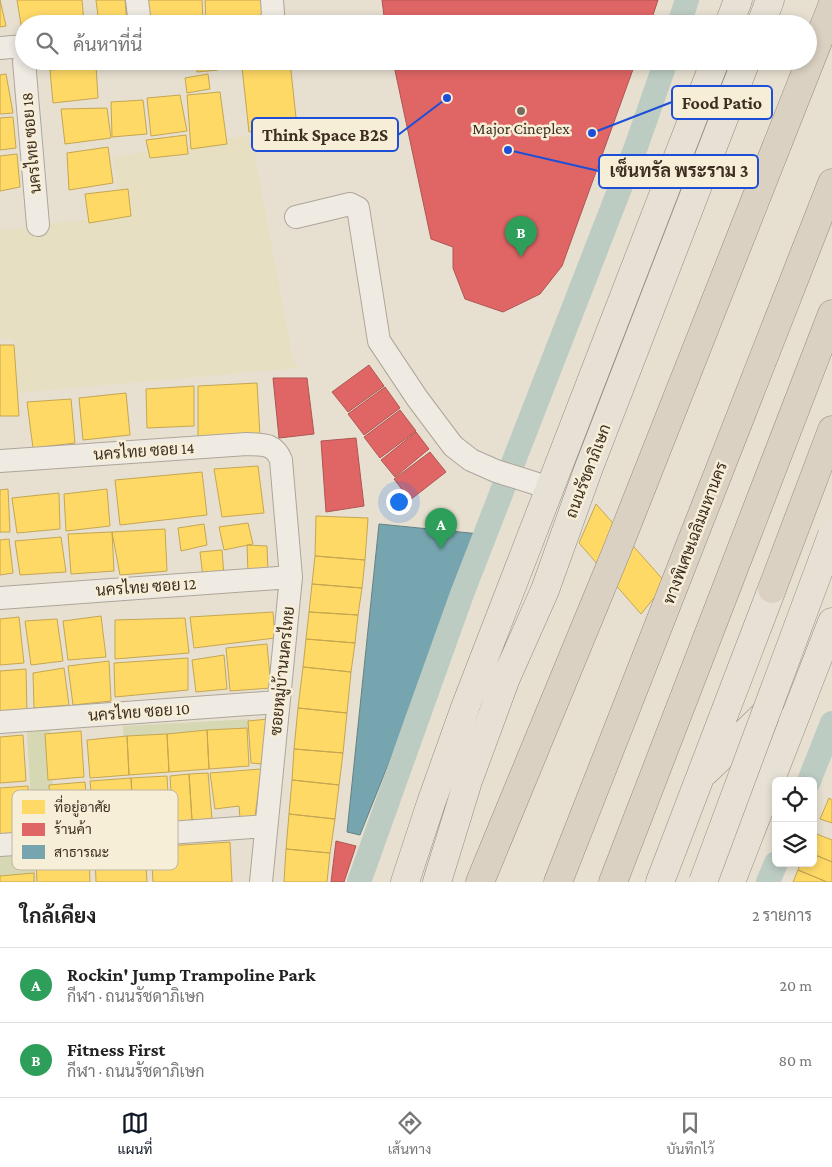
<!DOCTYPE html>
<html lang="th">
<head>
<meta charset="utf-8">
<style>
	:root { --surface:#fff; --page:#f6f6f6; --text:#222; --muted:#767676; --line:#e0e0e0; --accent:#111827 }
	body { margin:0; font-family:"Crimson Pro",Sarabun,serif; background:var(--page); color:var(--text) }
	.controls { position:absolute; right:15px; bottom:15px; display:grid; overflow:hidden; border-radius:8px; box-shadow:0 2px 8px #0003 }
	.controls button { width:45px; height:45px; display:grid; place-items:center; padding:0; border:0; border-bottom:1px solid var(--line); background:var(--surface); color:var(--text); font:25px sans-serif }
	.you { position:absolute; left:398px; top:501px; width:18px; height:18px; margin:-12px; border:4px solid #fff; border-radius:50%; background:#1a73e8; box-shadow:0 0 0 8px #1a73e833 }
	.badge { display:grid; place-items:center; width:32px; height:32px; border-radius:50%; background:var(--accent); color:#fff; font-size:16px; font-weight:700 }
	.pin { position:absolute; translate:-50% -41px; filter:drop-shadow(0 1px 2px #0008) }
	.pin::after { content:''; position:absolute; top:26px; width:18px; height:15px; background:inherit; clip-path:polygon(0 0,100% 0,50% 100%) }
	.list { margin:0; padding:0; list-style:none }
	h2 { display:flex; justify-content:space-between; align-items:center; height:65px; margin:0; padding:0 20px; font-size:21px }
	h2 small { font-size:16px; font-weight:400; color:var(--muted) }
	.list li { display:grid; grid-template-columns:32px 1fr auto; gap:15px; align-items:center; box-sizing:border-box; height:75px; padding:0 20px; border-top:1px solid var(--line) }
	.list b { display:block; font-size:19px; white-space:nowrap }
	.list p { margin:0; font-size:16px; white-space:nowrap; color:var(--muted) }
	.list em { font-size:16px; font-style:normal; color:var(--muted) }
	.icon { flex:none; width:28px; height:28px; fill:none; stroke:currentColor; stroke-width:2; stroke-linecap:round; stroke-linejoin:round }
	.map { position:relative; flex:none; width:832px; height:882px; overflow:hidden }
	.search { position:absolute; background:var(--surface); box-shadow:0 2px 8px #0003; left:15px; right:15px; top:15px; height:55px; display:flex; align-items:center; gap:12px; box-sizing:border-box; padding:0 18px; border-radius:28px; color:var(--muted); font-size:19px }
	.sheet { height:215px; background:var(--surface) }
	nav { display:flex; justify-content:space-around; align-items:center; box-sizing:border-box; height:70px; border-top:1px solid var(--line); background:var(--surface); font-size:14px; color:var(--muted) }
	nav a { display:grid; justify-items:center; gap:2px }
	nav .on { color:var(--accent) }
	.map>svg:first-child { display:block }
	.farmland { fill:#e6dfc2 }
	.green { fill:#d6d7b3 }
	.homes { fill:#ffd966; stroke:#c5a651 }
	.shops { fill:#e06666; stroke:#af5551 }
	.public { fill:#76a5af; stroke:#658184 }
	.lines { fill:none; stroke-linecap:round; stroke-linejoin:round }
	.canal { stroke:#bcccc2; stroke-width:24 }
	.minor-casing { stroke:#ada599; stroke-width:24 }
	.major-casing { stroke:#928b80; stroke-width:29 }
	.highway-casing { stroke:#928b80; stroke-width:29 }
	.minor { stroke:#efebe3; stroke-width:22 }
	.major { stroke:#e6e1d4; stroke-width:28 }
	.highway { stroke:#dad1c2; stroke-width:28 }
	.major-bridge-casing { stroke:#928b80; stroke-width:29; stroke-linecap:butt }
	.major-bridge { stroke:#e6e1d4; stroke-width:28 }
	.poi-dot { fill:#786c5e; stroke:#f7eed8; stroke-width:2 }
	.labels { text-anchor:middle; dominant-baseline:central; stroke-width:5; stroke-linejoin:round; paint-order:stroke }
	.poi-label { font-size:16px; fill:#3d2e20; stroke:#f7eed8 }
	.street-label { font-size:16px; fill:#3d2e20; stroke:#f7eed8 }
	.key { fill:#f7eed8; stroke:#bfb4a1; stroke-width:1 }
	.key-label { font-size:14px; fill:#3d2e20 }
	.leader { fill:none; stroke:#1d4ed8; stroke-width:2 }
	.callout-dot { fill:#1d4ed8; stroke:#f7eed8; stroke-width:2 }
	.callout { fill:#f7eed8; stroke:#1d4ed8; stroke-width:2 }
	.callout-label { font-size:18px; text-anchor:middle; font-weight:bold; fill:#3d2e20 }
</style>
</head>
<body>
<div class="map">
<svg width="832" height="882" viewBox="0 0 832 882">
	<rect width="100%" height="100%" fill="#e7e0d1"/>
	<!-- farmland -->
	<path class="farmland" d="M251,135l42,225 6,8 -281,25 -4,-53 -14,-2v-108l121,-15 -8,-58z"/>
	<!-- green -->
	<path class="green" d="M251,719l1,12 -128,12 -1,-17z
		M50,730l5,103 -22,2 -6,-103z
		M33,852l3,30h-36v-27z"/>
	<!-- homes -->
	<path class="homes" d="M0,0l6,26 -6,1z
		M17,0h65l2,22 -11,2h-49v6l-2,1z
		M96,0h29l2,24h-28z
		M141,0h61l1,20 -60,3z
		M205,0h61l1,17 -61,4z
		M197,61h22l-1,9 -21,2z
		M290,62l7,65 -48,5 -7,-65z
		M96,66l2,32 -45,5 -3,-33z
		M6,74l7,39 -13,1v-39z
		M208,74l2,15 -23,4 -2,-15z
		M220,92l7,52 -36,5 -4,-54z
		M180,95l7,36 -36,5 -4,-38z
		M143,100l4,34 -35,3 -1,-35z
		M107,108l4,30 -46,6 -4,-35z
		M13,117l3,31 -16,2v-32z
		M186,135l2,19 -38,4 -4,-18z
		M108,147l5,36 -44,7 -2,-37z
		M17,154l3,33 -20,4v-35z
		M128,189l3,27 -42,7 -4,-29z
		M0,345h14l5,71h-19z
		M257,383l3,53 -62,3v-53z
		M194,386v40l-47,2 -1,-39z
		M126,393l4,42 -47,5 -4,-42z
		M71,399l4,44 -42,5 -6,-46z
		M258,466l6,47 -42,4 -8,-48z
		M202,472l5,43 -87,10 -5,-45z
		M8,489l2,43h-10v-42z
		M107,489l3,37 -44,5 -2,-37z
		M59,493l1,36 -43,4 -5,-35z
		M596,504l70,79 -25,31 -62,-71z
		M316,516l52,2 -3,42 -50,-4z
		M248,523l5,21 -29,6 -5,-23z
		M204,524l3,21 -26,6 -3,-23z
		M165,529l2,42 -47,4 -8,-43z
		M112,532l2,39 -43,3 -3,-40z
		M61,537l5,35 -46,3 -5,-34z
		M9,539l4,34 -13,2v-35z
		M247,545l20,1 1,26 -20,2z
		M222,550l2,26 -21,1 -3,-25z
		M315,556l50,4 -3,28 -50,-4z
		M312,584l50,4 -4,27 -49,-3z
		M273,612l2,26 -81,10 -4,-31z
		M309,612l49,3 -3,28 -49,-4z
		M101,616l5,41 -38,3 -5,-39z
		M19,617l5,46 -24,2v-46z
		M185,618l4,35 -74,6v-39z
		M57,619l6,42 -32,4 -6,-44z
		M306,639l49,4 -4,29 -48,-5z
		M267,644l4,44 -41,3 -4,-43z
		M224,655l3,34 -31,3 -4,-32z
		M188,658v32l-73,7 -1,-34z
		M109,661l2,40 -38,4 -5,-39z
		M303,667l48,5 -4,41 -49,-5z
		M64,668l5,37 -35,3 -1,-35z
		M26,669l1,45 -27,2v-45z
		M298,708l49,5 -4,40 -49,-4z
		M268,719l-7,45 -10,-1 -3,-42z
		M247,728l2,38 -40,3 -2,-39z
		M207,730l2,39 -40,3 -2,-38z
		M81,731l3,46 -36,3 -3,-46z
		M167,734l2,38 -40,3 -2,-39z
		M23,735l3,46 -26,2v-46z
		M127,736l2,39 -39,3 -3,-38z
		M294,749l49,4 -4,32 -47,-5z
		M261,769l-6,48 -15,1 -1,-12 -24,3 -5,-36z
		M208,773l4,46 -20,1 -3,-46z
		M189,774l3,46 -19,2 -3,-46z
		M167,776l2,36 -36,2 -2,-36z
		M131,778l2,36 -40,3 -3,-36z
		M292,780l47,5 -4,34 -46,-5z
		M85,782l4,47 -37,3 -3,-47z
		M28,786l3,46 -31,2v-46z
		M829,798l3,2v23l-12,-4z
		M289,814l46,5 -5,34 -44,-4z
		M814,833l18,7v22l-19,-8z
		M230,842l2,40h-79l-2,-35z
		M145,849l2,33h-51l-1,-29z
		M286,849l44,4 -3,29h-43z
		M813,854l19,8v20h-5l-29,-12 3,-7h12z
		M89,858l1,24h-53l-1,-21z
		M798,870l29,12h-34z
		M34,873v9h-34v-6z"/>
	<!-- shops -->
	<path class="shops" d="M382,0h276l-8,24h-265z
		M393,61h243l-74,205 -22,28 -37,18 -38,-13 -12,-31v-21l-22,-8z
		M369,365l15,21 -36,26 -16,-20z
		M273,378h34l7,56 -35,4z
		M385,387l15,21 -36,27 -16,-21z
		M400,410l16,21 -36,27 -16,-21z
		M416,432l13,17 -34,28 -14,-17z
		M356,438l8,68 -38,6 -5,-71z
		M430,452l16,20 -36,28 -16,-21z
		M336,841l20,5 -12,36h-13z"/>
	<!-- public -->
	<path class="public" d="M379,524l101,10 -120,301 -13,-3z"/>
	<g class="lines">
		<!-- canal -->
		<path class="canal" d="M679,24l8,-24
			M809,781l23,-58
			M359,882l103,-288 174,-447 30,-86
			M768,882l8,-19"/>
		<!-- minor casing -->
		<g class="minor-casing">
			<path id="minor" d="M137,0l3,24
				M270,24l3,-10 -1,-14
				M0,48l24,-2
				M24,61l14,164
				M296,217l54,-13 8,4 21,133 38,57 36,48 18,14 25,11 54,17
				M0,461l247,-17c16,1 27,-1 34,16l10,117 -30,305
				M0,598l291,-21
				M0,722l278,-20
				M0,845l266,-19"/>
		</g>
		<!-- major casing -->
		<g class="major-casing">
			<path id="major" d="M729,24l9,-24
				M761,24l9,-24
				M706,771l63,-61
				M405,882l26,-79 35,-98 249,-644
				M437,882l31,-101 38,-103 39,-88 43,-120 158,-409
				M660,882l112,-293
				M731,882l101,-260"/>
		</g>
		<!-- highway casing -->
		<g class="highway-casing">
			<path id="highway" d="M772,589l60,-159
				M480,882l137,-332 215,-544
				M558,882l274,-699
				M613,882l219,-568"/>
		</g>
		<!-- minor -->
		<use href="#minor" class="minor"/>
		<!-- major -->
		<use href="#major" class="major"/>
		<!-- highway -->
		<use href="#highway" class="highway"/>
		<!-- major-bridge casing -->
		<g class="major-bridge-casing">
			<path id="major-bridge" d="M703,882l129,-347"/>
		</g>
		<!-- major-bridge -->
		<use href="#major-bridge" class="major-bridge"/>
	</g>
	<!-- markers -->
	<circle class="poi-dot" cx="521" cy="111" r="5"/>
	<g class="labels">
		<!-- poi labels -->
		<g class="poi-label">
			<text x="521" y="128">Major Cineplex</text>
		</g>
		<!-- street labels -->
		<g class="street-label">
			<text transform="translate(31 143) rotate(-95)">นครไทย ซอย 18</text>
			<text transform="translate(144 451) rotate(-4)">นครไทย ซอย 14</text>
			<text transform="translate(588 471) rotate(-69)">ถนนรัชดาภิเษก</text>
			<text transform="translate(695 533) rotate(-69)">ทางพิเศษเฉลิมมหานคร</text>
			<text transform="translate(146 587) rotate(-4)">นครไทย ซอย 12</text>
			<text transform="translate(282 671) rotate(-84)">ซอยหมู่บ้านนครไทย</text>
			<text transform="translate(139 712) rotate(-4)">นครไทย ซอย 10</text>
		</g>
	</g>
	<!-- legend -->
	<rect x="12" y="790" width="166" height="80" rx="8" class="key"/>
	<rect x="22" y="800" width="23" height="14" fill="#ffd966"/>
	<rect x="22" y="823" width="23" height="13" fill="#e06666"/>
	<rect x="22" y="845" width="23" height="14" fill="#76a5af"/>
	<g class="key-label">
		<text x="54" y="812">ที่อยู่อาศัย</text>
		<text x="54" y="834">ร้านค้า</text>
		<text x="54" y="857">สาธารณะ</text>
	</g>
	<!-- callouts -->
	<path class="leader" d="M592 133L672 102M447 98L398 135M508 150L599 171"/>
	<g class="callout-dot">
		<circle cx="592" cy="133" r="5"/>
		<circle cx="447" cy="98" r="5"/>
		<circle cx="508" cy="150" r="5"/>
	</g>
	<g class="callout">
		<rect x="672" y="86" width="100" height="33" rx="5"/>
		<rect x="252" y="118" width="146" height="33" rx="5"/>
		<rect x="599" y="155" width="159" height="33" rx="5"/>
	</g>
	<g class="callout-label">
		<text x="722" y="109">Food Patio</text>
		<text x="325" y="141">Think Space B2S</text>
		<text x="679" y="177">เซ็นทรัล พระราม 3</text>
	</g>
</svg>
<div class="controls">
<button><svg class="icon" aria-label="locate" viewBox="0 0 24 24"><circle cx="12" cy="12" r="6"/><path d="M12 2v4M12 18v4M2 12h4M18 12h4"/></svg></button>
<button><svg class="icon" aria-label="layers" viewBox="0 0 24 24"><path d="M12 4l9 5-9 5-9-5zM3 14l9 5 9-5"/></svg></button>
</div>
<div class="you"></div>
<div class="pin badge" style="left:441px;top:549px;background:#2e9e5b">A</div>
<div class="pin badge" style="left:521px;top:257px;background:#2e9e5b">B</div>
<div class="search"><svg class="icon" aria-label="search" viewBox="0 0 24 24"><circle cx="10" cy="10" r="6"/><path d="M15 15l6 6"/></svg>ค้นหาที่นี่</div>
</div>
<section class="sheet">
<h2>ใกล้เคียง<small>2 รายการ</small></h2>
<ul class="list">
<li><span class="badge" style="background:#2e9e5b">A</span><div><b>Rockin' Jump Trampoline Park</b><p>กีฬา · ถนนรัชดาภิเษก</p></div><em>20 m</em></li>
<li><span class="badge" style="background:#2e9e5b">B</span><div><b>Fitness First</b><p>กีฬา · ถนนรัชดาภิเษก</p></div><em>80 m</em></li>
</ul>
</section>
<nav>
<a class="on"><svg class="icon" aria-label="map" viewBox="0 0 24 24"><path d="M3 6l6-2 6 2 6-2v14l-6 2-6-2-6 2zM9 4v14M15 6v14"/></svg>แผนที่</a>
<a><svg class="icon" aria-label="directions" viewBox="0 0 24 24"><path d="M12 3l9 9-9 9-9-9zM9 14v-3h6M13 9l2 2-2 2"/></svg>เส้นทาง</a>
<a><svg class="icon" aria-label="saved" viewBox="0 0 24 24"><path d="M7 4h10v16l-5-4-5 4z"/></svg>บันทึกไว้</a>
</nav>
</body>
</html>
